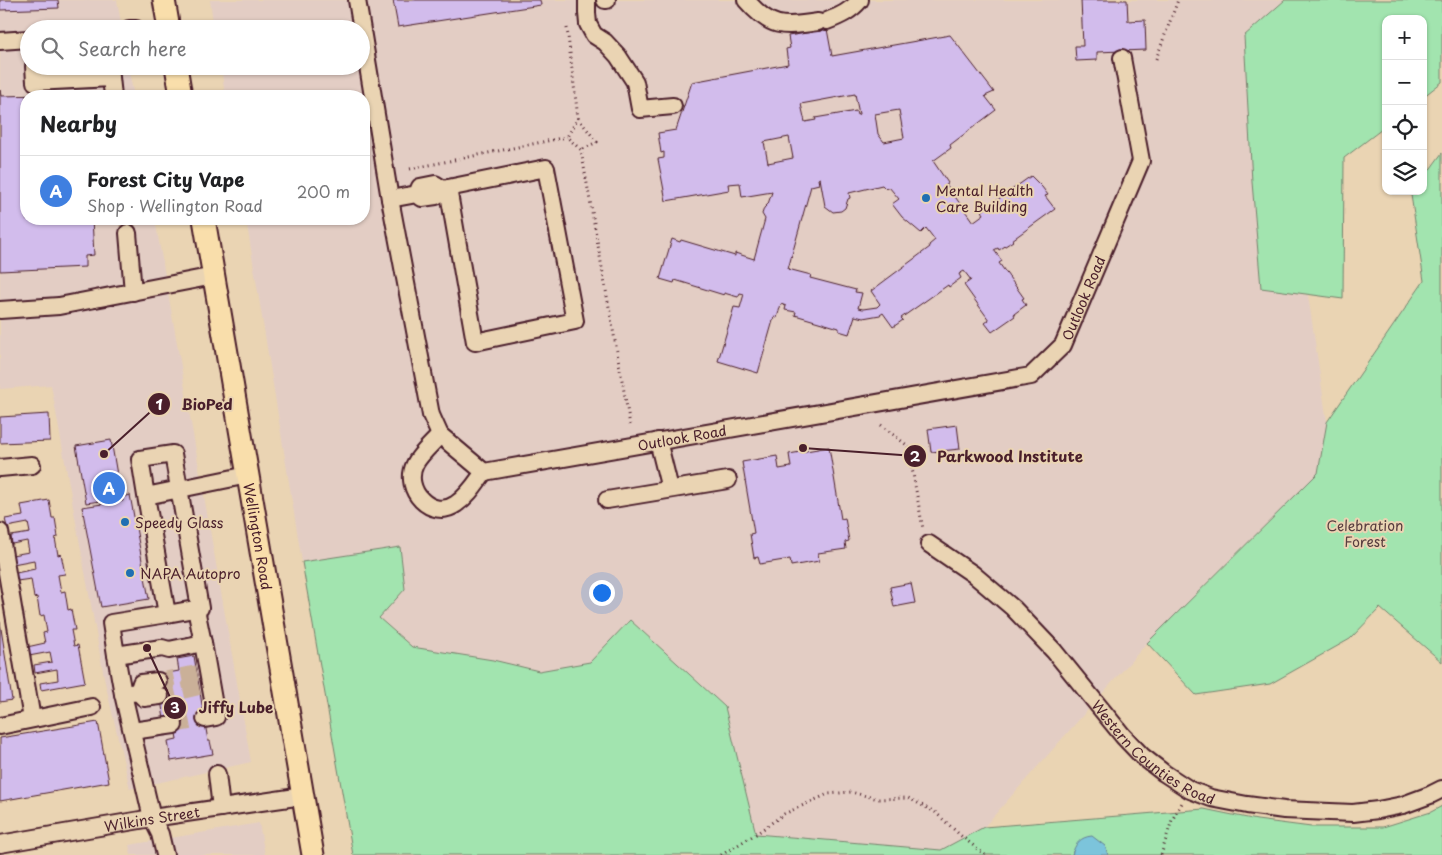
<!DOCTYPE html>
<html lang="en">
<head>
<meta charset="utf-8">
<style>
	:root { --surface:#fff; --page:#f2f2f2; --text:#202124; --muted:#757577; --line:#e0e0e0; --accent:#1f6fb2 }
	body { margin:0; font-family:"Playpen Sans",sans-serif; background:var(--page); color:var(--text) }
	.controls { position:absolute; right:15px; top:15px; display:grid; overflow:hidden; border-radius:10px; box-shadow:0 1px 4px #0004 }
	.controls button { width:45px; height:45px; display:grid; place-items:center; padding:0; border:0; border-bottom:1px solid var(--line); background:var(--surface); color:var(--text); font:25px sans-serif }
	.you { position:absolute; left:601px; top:592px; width:18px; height:18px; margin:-12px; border:4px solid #fff; border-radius:50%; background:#1a73e8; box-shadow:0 0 0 8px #1a73e833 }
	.badge { display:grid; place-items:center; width:32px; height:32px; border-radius:50%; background:var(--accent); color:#fff; font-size:16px; font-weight:700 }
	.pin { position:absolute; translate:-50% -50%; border:2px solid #fff; box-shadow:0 1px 5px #0006 }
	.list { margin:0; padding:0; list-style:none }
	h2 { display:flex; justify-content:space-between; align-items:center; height:65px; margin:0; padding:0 20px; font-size:21px }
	h2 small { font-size:16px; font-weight:400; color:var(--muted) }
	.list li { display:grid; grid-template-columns:32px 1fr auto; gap:15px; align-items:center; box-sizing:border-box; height:70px; padding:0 20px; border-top:1px solid var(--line) }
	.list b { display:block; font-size:19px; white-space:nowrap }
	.list p { margin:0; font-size:16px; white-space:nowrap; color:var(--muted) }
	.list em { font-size:16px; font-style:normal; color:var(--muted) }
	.icon { flex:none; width:28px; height:28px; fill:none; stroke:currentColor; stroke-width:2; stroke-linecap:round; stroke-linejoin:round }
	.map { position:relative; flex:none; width:1442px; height:855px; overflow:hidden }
	.search { position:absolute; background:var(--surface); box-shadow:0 1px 4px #0004; left:20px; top:20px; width:350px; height:55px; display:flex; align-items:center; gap:12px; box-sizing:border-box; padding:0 18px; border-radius:28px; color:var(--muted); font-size:19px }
	.panel { position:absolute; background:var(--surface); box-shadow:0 1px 4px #0004; left:20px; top:90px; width:350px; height:135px; border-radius:20px }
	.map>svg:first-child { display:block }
	.built { fill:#e3cdc4 }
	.green { fill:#a2e4af; stroke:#76826d }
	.water { fill:#7bc4db; stroke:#678295 }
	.building { fill:#d2bcec; stroke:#4a1f2b; fill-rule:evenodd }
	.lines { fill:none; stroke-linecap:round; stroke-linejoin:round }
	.minor-tunnel { stroke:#cab098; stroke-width:16; stroke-dasharray:16 8; stroke-linecap:butt }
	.minor-casing { stroke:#4a1f2b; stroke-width:20 }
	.major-casing { stroke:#4a1f2b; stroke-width:25 }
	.path { stroke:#4a1f2b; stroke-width:3; stroke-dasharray:1 4; stroke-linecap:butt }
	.minor { stroke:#ead4b3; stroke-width:16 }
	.major { stroke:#f9deab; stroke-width:21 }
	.poi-dot { fill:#1f6fb2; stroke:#ead4b3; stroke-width:2 }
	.labels { text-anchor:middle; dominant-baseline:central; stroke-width:4; stroke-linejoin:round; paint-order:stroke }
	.poi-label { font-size:14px; fill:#4a1f2b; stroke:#ead4b3; text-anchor:start }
	.street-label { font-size:14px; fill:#4a1f2b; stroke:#ead4b3 }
	.park-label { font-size:14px; fill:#573d3f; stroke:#ead4b3 }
	.leader { fill:none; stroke:#4a1f2b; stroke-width:2 }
	.callout-dot { fill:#4a1f2b; stroke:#ead4b3; stroke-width:2 }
	.mark-label { font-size:15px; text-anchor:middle; font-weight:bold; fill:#fff }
	.callout-label { font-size:15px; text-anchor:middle; font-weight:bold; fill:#4a1f2b; stroke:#ead4b3; stroke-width:4; stroke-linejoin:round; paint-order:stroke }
</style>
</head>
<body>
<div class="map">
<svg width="1442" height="855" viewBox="0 0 1442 855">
	<rect width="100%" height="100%" fill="#ead4b3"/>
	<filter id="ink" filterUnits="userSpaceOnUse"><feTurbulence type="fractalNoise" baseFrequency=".02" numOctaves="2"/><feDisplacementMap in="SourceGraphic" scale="10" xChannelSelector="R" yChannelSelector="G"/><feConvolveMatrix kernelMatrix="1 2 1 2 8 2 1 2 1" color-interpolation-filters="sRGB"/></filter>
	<g filter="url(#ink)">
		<!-- built -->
		<path class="built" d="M0,0h117l5,29h-93v37h99l6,30h-108v123h129l96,543 -121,27 -25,-107 -54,-297 -51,4z
			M210,0h1075l-41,36 8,146 9,106 47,7 19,127 -9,51 -171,170 -163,184 -43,23 -185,-16 -31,-127 -95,-87 -40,42 -51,9 -46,-11 -81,-13 -33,-29 26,-29 -5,-42 -98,15 -56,-343h118v-123h-139l-4,-30h140v-37h-147z
			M259,823l6,32h-134l-2,-10z"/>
		<!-- green -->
		<path class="green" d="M1285,0h157v82l-19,15v-78h-37v107l-42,32 -1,141 -82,-11 -9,-106 -8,-146z
			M1442,153v509l-62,-54 -30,31 -80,45 -74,11 -49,-52 171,-170 9,-51 97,-141 -13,-86 3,-4h9v-12z
			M400,547l5,42 -26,29 33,29 81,13 46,11 51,-9 40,-42 95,87 31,127 185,16 43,-23 220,-18 53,11 54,7h72l48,-15 11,-6v49h-334l-3,-9 -32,5 -1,4h-719l-51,-293z"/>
		<!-- water -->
		<path class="water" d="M1092,836l13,10 3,9h-36c3,-11 8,-18 20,-19z"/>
		<!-- building -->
		<path class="building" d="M0,0h58l1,8 -59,2z
			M393,0h147l1,5 -143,22z
			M1081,0h46l1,21 17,-1 1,30 -49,2v8l-21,1 -1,-15h8z
			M820,23l1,7 6,-1 5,27 118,-21 44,57 -9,4 11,14 -46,35 1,3 -18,13 15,22 -2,1 27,38 11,-8 -2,-3 49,-35 11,11 6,8 -3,1 10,13 -43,31 1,1 -14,9 -1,-2 -4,2 8,11 -3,2 25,35 -2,1 4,6 -12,9 1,2 -23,16 -7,-9 4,-3 -25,-35 7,-5 -7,-9 -5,3 2,4 -12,9 -1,-2 -47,33 2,2 -10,7 -10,-14 -3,2 -17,3 -8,-2 -6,18 -10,-3v-3l-44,-13 1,-3 -11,-2 1,-4 -5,-2 -4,14 -3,-1 -16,56 -40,-12 16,-54 6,1 4,-14 -4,-1 -2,4 -14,-4v2l-49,-15 -1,3 -14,-4 12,-40 8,3 1,-2 54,16v-3l19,6 11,-40 -3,-5 2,-6 4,-4 4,-12 -30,5 -2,-14 -12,1 1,6 -63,11 -8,-42 6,-1v-6l-3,1 -3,-20 18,-3 16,-48 96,-18 -2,-15 4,-1 -2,-12 25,-4 -1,-7zM855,94l4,20 -2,1 -1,-4 -41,7 1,2 -11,2 -4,-18zM899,110l5,28 -20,4 -6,-8 -3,-20zM789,137l4,21 -25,5 -4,-21zM820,178l5,28 8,6 8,-1 4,-3 3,-9 2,-1 -1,-5 33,-8 4,4 3,-2 10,12 -7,5 10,13 19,16 5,-5 9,12 -6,5 1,2 -59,44 9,13 -3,3 -14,2 -5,-1 4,-15 -7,-1 1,-2 -46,-12 1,-3 -23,-6 23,-83 8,-2 -1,-5z
			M0,90l1,6 44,-1v1h-19v123h66l2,36 -9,1v11l-85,4z
			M49,414l1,27 -50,2v-26z
			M957,425l3,24 -29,3 -3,-23z
			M111,440l10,58 -35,5 -10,-57z
			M829,447l12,72 4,-1 4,23 -4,1 1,7 -28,4 1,8 -28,5 -1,-7 -30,5 -2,-7 -4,1 -4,-24 4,-1 -12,-71 35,-6 2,13 12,-2 -2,-13z
			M130,495l19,104 -48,8 -19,-100 41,-6 -1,-4z
			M49,500l3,18h3l3,19 -3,1 3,17 3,-1 4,20 -7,1 3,17 4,-1 3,19 3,-1 4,21h-4l3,16 4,-1 7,37 -44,8 -1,-7 18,-3 -1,-11 -22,4 -1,-8 18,-3 -2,-10 -21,4 -2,-9 18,-4 -2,-10 4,-1 -3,-17 -4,1 -3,-19 -3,1 -3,-19 -14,2 -1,-8 19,-4 -1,-9 -21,4 -1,-9 17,-3 -2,-11 -15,3 -1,-8 19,-3 -2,-10 -21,4 -2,-8 18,-3 -2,-11z
			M911,583l4,20 -21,4 -4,-20z
			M0,622l12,78 -12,2z
			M194,656l14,85h2l3,13 -42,7 -3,-20 9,-2 -4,-22 -9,2 -7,-44 22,-4 -2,-12z
			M98,722l11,60 -109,19v-63z"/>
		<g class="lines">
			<!-- minor-tunnel -->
			<path class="minor-tunnel" d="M127,219l1,14
				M158,681l39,-8
				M160,696l39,-9
				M174,725l31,-6"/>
			<!-- minor casing -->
			<g class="minor-casing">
				<g id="minor">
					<path id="s1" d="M357,0l33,199 41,216 9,20 44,37 547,-96 32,-31 78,-184 -19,-103"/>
					<path d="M587,0v13l1,11 6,11 11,7 13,14 17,26 5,27 33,-3"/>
					<path d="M605,0h2"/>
					<path d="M746,0c25,29 36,27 72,22"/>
					<path d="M827,21c13,-5 24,-10 33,-21"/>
					<path d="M129,29h7"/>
					<path d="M0,41l29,-2"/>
					<path d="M34,66l1,16 76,-4"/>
					<path d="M110,68l3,28"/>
					<path d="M443,189l5,-1 98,-20 29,153 -100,21 -27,-154"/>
					<path d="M390,199l27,-5 5,4 14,-2 7,-7 -8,-5 -15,3 -3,7"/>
					<path d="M128,233l5,59"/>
					<path d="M0,310l59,-4 155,-30"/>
					<path d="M440,435c-8,9 -20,19 -25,29 -13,26 17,57 41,40 12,-8 20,-21 28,-32"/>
					<path d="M658,441l12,48"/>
					<path d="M0,468l32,-3"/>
					<path d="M146,496l21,118 33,-6 -27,-154 -33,5 6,37 102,-21"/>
					<path d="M607,500l121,-20"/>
					<path d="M0,532l32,187"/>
					<path id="s2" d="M929,544l44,30 40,34 41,43 69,85 19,20 22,17 26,17 21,8 36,7 37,5 69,3 25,-3 25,-5 27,-10 12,-6"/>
					<path d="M167,614l-56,9 5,32 46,-7 7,2 34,-7 -7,-34"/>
					<path d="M203,643l13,74 -11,2"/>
					<path d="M116,655l7,39 29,124 8,16 5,21"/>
					<path d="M138,692l3,-9 17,-2"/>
					<path d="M123,694l15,-2 6,6 16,-2"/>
					<path d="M0,726l92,-19"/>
					<path d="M132,731l42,-6"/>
					<path d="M217,774l4,34"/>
					<path id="s3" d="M0,844l152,-26 151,-22"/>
				</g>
			</g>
			<!-- major casing -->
			<g class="major-casing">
				<g id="major">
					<path d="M164,0l5,29"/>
					<path d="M176,66l5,30"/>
					<path id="s4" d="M204,219l109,636"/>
				</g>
			</g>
			<!-- path -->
			<path class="path" d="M567,28l11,90 -11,19 14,13 49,275
				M1156,59l22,-59
				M578,118l19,24 -16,8
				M410,169l157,-32
				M881,425l27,21 15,83
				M721,855l35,-21 28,-20 44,-20 23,-2 27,7 30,-1 27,14 25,23 25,20
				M1161,855l11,-35 10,-17"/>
			<!-- minor -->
			<use href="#minor" class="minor"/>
			<!-- major -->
			<use href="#major" class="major"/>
		</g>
	</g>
	<!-- markers -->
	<g class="poi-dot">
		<circle cx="926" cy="198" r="5"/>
		<circle cx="125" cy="522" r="5"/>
		<circle cx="130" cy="573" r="5"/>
	</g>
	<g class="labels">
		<!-- poi labels -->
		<g class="poi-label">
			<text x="936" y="190">Mental Health<tspan x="936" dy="16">Care Building</tspan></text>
			<text x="135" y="522">Speedy Glass</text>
			<text x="140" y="573">NAPA Autopro</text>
		</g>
		<!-- street labels -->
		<g class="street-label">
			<text stroke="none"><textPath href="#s1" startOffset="1152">Outlook Road</textPath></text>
			<text stroke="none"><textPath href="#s1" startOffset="702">Outlook Road</textPath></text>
			<text stroke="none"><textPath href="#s4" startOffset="322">Wellington Road</textPath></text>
			<text stroke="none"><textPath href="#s2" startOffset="309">Western Counties Road</textPath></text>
			<text stroke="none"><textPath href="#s3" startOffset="154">Wilkins Street</textPath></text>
		</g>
		<!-- park labels -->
		<g class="park-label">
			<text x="1365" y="525">Celebration<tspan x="1365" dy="16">Forest</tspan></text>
		</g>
	</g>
	<!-- callouts -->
	<path class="leader" d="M104 454L159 404M803 448L915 456M147 648L175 708"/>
	<g class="callout-dot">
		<circle cx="104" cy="454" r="5"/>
		<circle cx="803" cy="448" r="5"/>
		<circle cx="147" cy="648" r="5"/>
		<circle cx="159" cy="404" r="12"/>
		<circle cx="915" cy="456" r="12"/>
		<circle cx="175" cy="708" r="12"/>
	</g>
	<g class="mark-label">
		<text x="159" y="410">1</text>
		<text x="915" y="462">2</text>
		<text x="175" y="713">3</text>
	</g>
	<g class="callout-label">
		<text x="207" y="410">BioPed</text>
		<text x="1010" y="462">Parkwood Institute</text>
		<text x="236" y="713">Jiffy Lube</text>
	</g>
</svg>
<div class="controls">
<button>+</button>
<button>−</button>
<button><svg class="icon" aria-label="locate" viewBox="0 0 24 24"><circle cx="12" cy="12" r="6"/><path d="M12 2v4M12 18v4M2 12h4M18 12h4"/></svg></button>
<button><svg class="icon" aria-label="layers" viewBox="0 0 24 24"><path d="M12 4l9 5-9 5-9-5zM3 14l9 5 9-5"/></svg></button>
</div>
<div class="you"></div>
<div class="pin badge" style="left:109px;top:488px;background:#3f7fe0">A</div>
<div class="search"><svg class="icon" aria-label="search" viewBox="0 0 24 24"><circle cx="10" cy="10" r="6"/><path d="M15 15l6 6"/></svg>Search here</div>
<section class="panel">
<h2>Nearby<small></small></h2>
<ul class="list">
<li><span class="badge" style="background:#3f7fe0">A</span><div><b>Forest City Vape</b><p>Shop · Wellington Road</p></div><em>200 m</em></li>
</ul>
</section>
</div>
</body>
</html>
